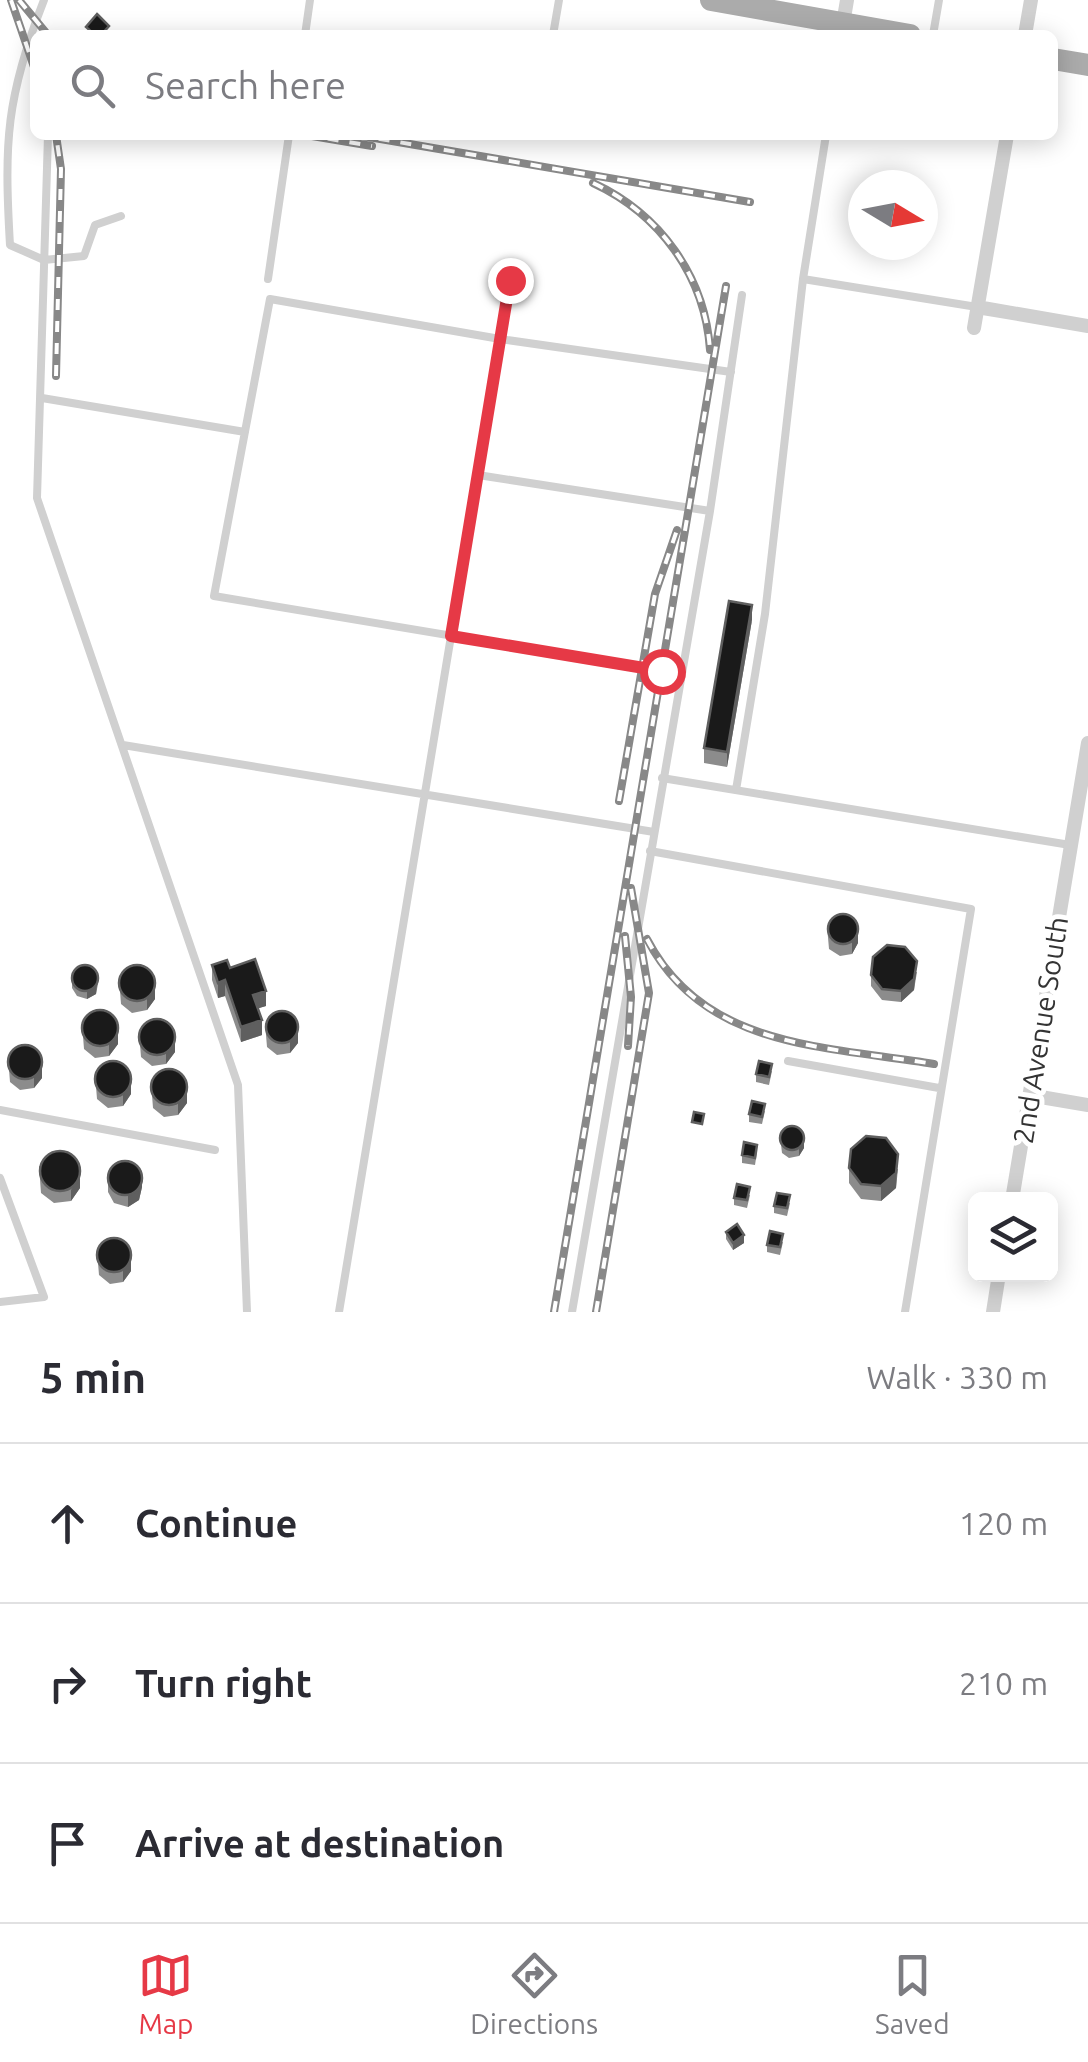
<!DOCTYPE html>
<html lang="en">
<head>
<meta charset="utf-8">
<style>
	:root { --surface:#fff; --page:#f2f2f3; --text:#2b2b33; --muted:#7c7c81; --line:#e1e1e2; --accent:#e63946 }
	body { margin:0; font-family:Ubuntu,sans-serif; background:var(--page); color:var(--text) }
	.controls { position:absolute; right:30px; bottom:30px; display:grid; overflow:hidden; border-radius:15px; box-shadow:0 5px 25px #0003 }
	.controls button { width:90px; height:90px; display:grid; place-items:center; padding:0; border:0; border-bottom:2px solid var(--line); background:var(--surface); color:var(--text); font:50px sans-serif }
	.compass { position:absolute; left:848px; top:170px; width:90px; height:90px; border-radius:50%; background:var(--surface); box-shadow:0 5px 25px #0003; rotate:100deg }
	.stop { position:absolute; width:30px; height:30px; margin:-22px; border:8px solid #e63946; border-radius:50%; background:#fff }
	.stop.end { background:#e63946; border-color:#fff; box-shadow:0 2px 10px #0008 }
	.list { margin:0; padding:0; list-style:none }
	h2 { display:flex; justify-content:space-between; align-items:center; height:130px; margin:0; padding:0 40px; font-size:42px }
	h2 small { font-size:32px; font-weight:400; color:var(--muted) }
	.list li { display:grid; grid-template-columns:65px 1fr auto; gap:30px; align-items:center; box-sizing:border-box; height:160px; padding:0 40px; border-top:2px solid var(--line) }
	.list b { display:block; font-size:38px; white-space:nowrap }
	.list em { font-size:32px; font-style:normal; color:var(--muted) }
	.icon { flex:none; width:55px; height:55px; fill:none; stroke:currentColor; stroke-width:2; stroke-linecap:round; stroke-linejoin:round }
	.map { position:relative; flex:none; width:1088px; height:1312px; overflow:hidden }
	.search { position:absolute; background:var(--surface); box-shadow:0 5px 25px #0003; left:30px; right:30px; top:30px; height:110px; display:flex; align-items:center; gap:25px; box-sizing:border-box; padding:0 35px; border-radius:15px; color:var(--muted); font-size:38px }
	.sheet { height:610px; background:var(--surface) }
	nav { display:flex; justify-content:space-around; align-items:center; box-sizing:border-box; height:140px; border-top:2px solid var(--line); background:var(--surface); font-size:28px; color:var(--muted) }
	nav a { display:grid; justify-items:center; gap:5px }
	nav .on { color:var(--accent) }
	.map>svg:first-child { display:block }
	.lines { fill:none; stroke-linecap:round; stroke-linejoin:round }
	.service { stroke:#d0d0d0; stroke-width:8 }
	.minor { stroke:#d0d0d0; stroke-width:14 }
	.primary { stroke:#ababab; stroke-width:22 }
	.rail-casing { stroke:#888; stroke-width:8 }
	.rail { stroke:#fff; stroke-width:4; stroke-dasharray:11; stroke-linecap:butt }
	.wall { fill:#8c8c8c }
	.shaded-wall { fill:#5f5f5f }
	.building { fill:#1a1a1a; stroke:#5f5f5f; stroke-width:2.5 }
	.route { stroke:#e63946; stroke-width:12 }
	.labels { text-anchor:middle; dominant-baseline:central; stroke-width:10; stroke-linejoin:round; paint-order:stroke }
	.street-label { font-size:28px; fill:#333; stroke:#fff }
</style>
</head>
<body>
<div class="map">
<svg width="1088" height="1312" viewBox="0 0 1088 1312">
	<rect width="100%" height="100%" fill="#fff"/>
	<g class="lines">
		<!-- service -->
		<path class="service" d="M44,0c-38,97 -40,142 -34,245l34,15 40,-4 11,-31 26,-9
			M305,35l5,-35
			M553,35l6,-35
			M933,35l6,-35
			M48,135l-11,363 201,587 9,227
			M826,135l-23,144 174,28
			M268,279l21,-144
			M42,398l203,34
			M478,475l232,36
			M681,674l-467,-78 56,-297 230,40 231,33
			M123,745l531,87
			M662,778l408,67
			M736,790l29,-176 38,-335
			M650,851l321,58 -66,403
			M788,1061l151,27
			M0,1110l215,40
			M0,1178l44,119 -44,5
			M339,1312l171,-1032
			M572,1312l138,-801 32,-216"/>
		<!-- minor -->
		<path class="minor" d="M843,24l4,-24
			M1025,35l6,-35
			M977,307l111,19
			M974,328l33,-193
			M1029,1095l59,10
			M1012,1200l76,-457
			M993,1312l6,-38"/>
		<!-- primary -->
		<path class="primary" d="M711,0l199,35
			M1053,59l35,6"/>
		<!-- rail casing -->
		<g class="rail-casing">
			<path id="rail" d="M11,0l24,70
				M19,0l29,35
				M306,135l66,11
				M357,135l393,67
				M593,183c67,31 112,93 117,167
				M56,376l5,-207 -5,-34
				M619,801l36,-207 22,-64
				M625,936l6,61 -3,49
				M647,939c57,110 179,107 287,125
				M554,1312l172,-1026
				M596,1312l53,-319 -18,-105"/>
		</g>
		<!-- rail -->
		<use href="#rail" class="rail"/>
	</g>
	<!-- wall -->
	<path class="wall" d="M752,620l-25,147 -23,-4v-15z
		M827,926l31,17 -6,11 -12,2 -11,-7z
		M212,965l18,3 36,38 -8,2 4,27 -21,7 -16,-46 -7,2 -6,-18z
		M917,972l-3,18 -13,12 -19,-2 -11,-14v-11z
		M119,978l36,21 -8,11 -15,3 -11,-9z
		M72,980l26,4 -2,10 -9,5 -10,-3 -5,-8z
		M82,1023l36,21 -9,12 -14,2 -11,-9z
		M265,1023l33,20 -8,10 -13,2 -10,-8z
		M139,1032l36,20 -9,12 -14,2 -11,-9z
		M8,1057l34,21 -8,10 -14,2 -10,-8z
		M772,1071l-3,14 -13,-3v-8z
		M95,1074l36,20 -8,12 -15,2 -11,-9z
		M151,1082l36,21 -9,12 -14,2 -11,-9z
		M765,1111l-3,13 -13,-2v-8z
		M780,1136l24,12 -5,8 -10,2 -7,-5z
		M757,1152l-2,13 -13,-2v-8z
		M39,1166l41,22 -9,13 -17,2 -13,-10z
		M849,1168l49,1 -2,19 -15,13 -20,-2 -12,-16z
		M108,1180l34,7 -3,13 -11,7 -14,-4 -6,-11z
		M750,1195l-3,13 -13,-3v-7z
		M790,1203l-3,13 -13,-3v-7z
		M726,1232l18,11 -11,7 -7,-11z
		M783,1242l-3,13 -13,-3v-7z
		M97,1251l34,20 -8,11 -13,2 -11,-9z"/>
	<!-- shaded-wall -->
	<path class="shaded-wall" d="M752,605v15l-25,147v-15z
		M858,932v11l-6,11v-12z
		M917,961l-3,29 -13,12v-11z
		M98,976l-2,18 -9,5v-7z
		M225,980v16l-7,2v-15z
		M155,988v11l-8,11v-11z
		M266,991v15l-13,4v-15z
		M262,1020v15l-21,7v-15z
		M298,1032v11l-8,10v-11z
		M118,1033v11l-9,12v-12z
		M175,1041v11l-9,12v-11z
		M42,1066v12l-8,10v-11z
		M131,1083v11l-8,12v-11z
		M187,1092v11l-9,12v-12z
		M804,1141v7l-5,8v-7z
		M898,1154l-2,34 -15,13v-15z
		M142,1175v12l-3,13 -11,7v-12z
		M80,1177v11l-9,13v-11z
		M744,1235v8l-11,7v-7z
		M131,1260v11l-8,11v-12z"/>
	<!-- building -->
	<path class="building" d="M97,14l12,12 -8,9h-6l-9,-8z
		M729,601l23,4 -25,147 -23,-4z
		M828 929a15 15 0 1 1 30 0a15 15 0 1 1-30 0Z
		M887,945l18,2 12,14 -3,18 -13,12 -19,-2 -11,-14 2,-18z
		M255,959l11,32 -13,4 9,25 -21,7 -16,-47 -7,3 -6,-18 15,-5 3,8z
		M119 983a18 18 0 1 1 36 0a18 18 0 1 1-36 0Z
		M72 978a13 13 0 1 1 26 0a13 13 0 1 1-26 0Z
		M82 1028a18 18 0 1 1 36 0a18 18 0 1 1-36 0Z
		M266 1027a16 16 0 1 1 32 0a16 16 0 1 1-32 0Z
		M139 1037a18 18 0 1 1 36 0a18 18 0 1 1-36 0Z
		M8 1062a17 17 0 1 1 34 0a17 17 0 1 1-34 0Z
		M759,1061l13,3 -3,13 -13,-3z
		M95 1079a18 18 0 1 1 36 0a18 18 0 1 1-36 0Z
		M151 1087a18 18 0 1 1 36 0a18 18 0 1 1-36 0Z
		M752,1101l13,3 -3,13 -13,-3z
		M694,1112l10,2 -2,10 -10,-2z
		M780 1138a12 12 0 1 1 24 0a12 12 0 1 1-24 0Z
		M866,1136l20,2 12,16 -2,19 -15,13 -20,-2 -12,-16 2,-19z
		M744,1142l13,3 -2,13 -13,-3z
		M40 1171a20 20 0 1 1 40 0a20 20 0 1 1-40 0Z
		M108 1178a17 17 0 1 1 34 0a17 17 0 1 1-34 0Z
		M737,1184l13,3 -3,13 -13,-2z
		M777,1193l13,2 -3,13 -13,-2z
		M737,1224l7,11 -11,8 -7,-11z
		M770,1231l13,3 -3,13 -13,-2z
		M97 1255a17 17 0 1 1 34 0a17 17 0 1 1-34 0Z"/>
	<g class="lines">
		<!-- route -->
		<path class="route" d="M510,280l-59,356 211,35"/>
	</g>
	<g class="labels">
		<!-- street labels -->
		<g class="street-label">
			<text transform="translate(1040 1030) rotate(-81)">2nd Avenue South</text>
		</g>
	</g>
</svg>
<div class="controls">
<button><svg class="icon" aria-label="layers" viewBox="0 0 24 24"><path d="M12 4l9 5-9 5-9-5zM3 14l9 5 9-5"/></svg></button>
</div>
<svg class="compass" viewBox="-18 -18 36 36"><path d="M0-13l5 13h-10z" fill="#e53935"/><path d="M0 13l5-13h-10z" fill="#7c7c81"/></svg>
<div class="stop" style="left:662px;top:671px"></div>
<div class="stop end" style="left:510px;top:280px"></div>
<div class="search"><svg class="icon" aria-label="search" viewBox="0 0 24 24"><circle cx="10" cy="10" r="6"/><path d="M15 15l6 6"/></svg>Search here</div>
</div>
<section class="sheet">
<h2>5 min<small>Walk · 330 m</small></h2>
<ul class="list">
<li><svg class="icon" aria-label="ahead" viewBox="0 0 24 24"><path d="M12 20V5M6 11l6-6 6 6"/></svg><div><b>Continue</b></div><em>120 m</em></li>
<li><svg class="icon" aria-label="right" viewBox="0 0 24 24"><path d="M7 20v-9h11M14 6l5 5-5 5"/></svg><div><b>Turn right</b></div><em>210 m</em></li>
<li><svg class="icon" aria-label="arrive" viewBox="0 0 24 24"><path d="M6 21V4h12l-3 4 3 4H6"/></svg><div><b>Arrive at destination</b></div></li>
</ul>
</section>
<nav>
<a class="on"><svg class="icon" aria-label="map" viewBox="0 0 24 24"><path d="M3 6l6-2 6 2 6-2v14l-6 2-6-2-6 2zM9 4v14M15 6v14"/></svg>Map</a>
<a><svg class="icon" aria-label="directions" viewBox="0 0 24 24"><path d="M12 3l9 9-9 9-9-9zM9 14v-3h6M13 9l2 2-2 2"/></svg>Directions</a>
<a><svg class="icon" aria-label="saved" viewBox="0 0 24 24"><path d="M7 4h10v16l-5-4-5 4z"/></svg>Saved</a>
</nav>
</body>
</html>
